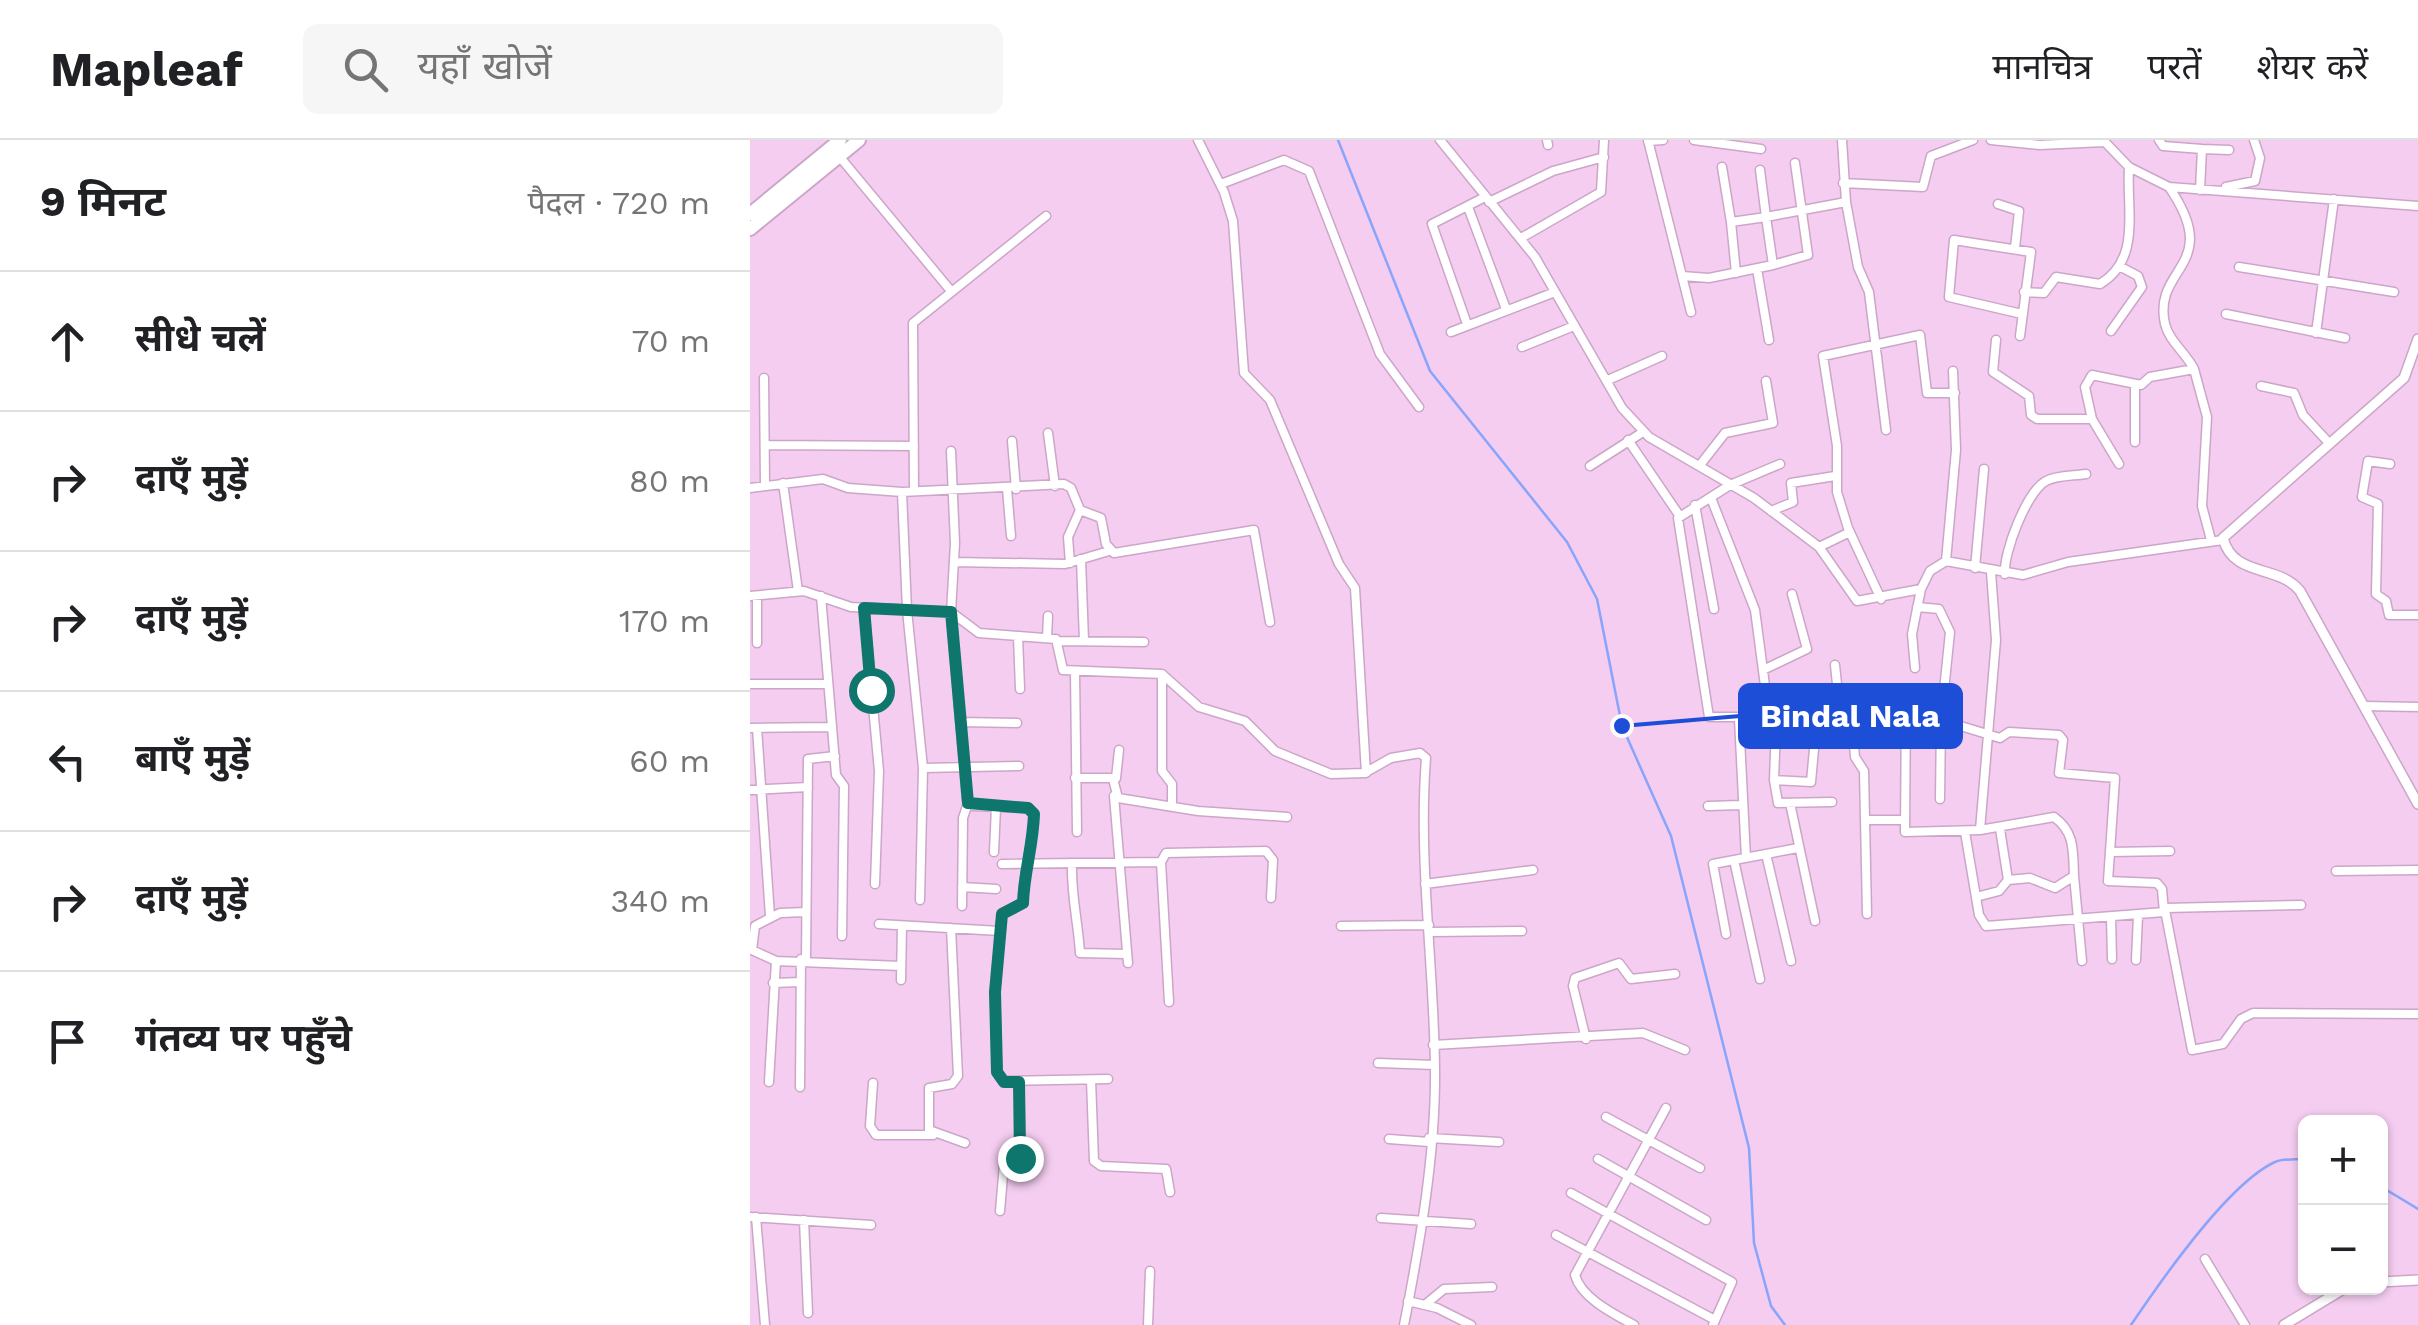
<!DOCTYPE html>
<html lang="hi">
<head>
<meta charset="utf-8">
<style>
	:root { --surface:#fff; --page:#f6f6f6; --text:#202124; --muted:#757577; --line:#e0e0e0 }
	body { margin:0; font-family:"Work Sans","Noto Sans Devanagari",sans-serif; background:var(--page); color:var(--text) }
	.controls { position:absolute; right:30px; bottom:30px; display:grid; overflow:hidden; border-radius:15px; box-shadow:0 2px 8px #0004 }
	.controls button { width:90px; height:90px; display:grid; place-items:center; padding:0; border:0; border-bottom:2px solid var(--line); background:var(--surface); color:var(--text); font:50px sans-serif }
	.stop { position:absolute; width:30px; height:30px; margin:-22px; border:8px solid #0f766e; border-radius:50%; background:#fff }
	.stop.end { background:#0f766e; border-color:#fff; box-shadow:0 2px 10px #0008 }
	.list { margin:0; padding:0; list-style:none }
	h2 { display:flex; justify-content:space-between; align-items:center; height:130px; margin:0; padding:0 40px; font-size:42px }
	h2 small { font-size:32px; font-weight:400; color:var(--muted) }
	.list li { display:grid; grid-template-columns:65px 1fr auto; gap:30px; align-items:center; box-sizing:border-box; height:140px; padding:0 40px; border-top:2px solid var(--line) }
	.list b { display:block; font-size:38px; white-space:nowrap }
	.list em { font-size:32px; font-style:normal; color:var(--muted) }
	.icon { flex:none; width:55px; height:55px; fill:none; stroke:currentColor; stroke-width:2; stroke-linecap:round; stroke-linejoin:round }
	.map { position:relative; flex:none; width:1668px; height:1185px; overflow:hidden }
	header { display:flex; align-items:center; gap:60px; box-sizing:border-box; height:140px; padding:0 50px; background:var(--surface); border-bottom:2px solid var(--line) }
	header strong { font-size:48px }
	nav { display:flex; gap:55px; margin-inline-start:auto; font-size:35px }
	.search { width:700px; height:90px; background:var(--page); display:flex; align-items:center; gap:25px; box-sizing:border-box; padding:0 35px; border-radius:15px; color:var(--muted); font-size:38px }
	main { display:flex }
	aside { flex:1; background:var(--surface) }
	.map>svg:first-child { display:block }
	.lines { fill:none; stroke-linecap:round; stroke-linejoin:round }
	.stream { stroke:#88a4fb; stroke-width:2.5 }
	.minor-casing { stroke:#cca6c8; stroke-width:11 }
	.tertiary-casing { stroke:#cca6c8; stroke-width:12 }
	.trunk-casing { stroke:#cca6c8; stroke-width:16 }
	.minor { stroke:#fff; stroke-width:8 }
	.tertiary { stroke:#fff; stroke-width:9 }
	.trunk { stroke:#fff; stroke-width:12 }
	.route { stroke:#0f766e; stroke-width:12 }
	.leader { fill:none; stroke:#1d4ed8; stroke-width:4 }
	.callout-dot { fill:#1d4ed8; stroke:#fffafe; stroke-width:4 }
	.callout { fill:#1d4ed8; stroke:#1d4ed8; stroke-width:4 }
	.callout-label { font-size:32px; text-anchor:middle; font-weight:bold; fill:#fff }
</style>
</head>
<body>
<header>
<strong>Mapleaf</strong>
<div class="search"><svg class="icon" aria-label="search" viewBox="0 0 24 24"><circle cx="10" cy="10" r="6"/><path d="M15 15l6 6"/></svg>यहाँ खोजें</div>
<nav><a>मानचित्र</a><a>परतें</a><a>शेयर करें</a></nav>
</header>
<main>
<aside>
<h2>9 मिनट<small>पैदल · 720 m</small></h2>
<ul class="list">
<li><svg class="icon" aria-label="ahead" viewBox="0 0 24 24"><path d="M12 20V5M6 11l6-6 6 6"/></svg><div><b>सीधे चलें</b></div><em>70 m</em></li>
<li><svg class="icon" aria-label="right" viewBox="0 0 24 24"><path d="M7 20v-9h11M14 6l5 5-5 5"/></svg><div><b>दाएँ मुड़ें</b></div><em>80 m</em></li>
<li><svg class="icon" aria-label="right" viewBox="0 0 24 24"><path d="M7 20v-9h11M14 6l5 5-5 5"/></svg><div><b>दाएँ मुड़ें</b></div><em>170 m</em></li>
<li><svg class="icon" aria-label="left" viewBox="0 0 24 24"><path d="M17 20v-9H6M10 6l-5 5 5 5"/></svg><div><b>बाएँ मुड़ें</b></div><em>60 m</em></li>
<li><svg class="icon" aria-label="right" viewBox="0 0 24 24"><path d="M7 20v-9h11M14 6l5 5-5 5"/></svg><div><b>दाएँ मुड़ें</b></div><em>340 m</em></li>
<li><svg class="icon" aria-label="arrive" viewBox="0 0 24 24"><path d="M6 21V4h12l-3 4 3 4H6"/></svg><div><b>गंतव्य पर पहुँचे</b></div></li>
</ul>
</aside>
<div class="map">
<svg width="1668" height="1185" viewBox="0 0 1668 1185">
	<rect width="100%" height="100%" fill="#f4cdf0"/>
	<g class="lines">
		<!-- stream -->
		<path class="stream" d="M588,0l92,231 137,171 30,57 25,127 49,110 78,312 5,95 17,63 14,19
			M1630,1046l38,23
			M1381,1185c29,-43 98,-142 144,-163 8,-4 21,-2 31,-3"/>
		<!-- minor casing -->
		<g class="minor-casing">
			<path id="minor" d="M690,0l95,117 87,151 27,29 105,61 65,49 38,54 64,-12 -9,45 3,34
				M797,0l1,5
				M898,0l43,172
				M944,0l67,9
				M1241,0l49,5 64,-3
				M1353,0l26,27 40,20 249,19
				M1409,0l4,6 39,3 -2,41
				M898,1l15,-1
				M1452,9l27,1
				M89,16l112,135
				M1010,30l6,47 80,-15 -4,-62
				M1093,43l80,4 8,-31 42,-16
				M471,44l63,-24 25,11 71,183 39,53
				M1476,47l29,-6 5,-23 -6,-18
				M739,62l64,-31 51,-14
				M1096,62l12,65 11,25 17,138
				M1248,64l21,7 -4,37
				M718,67l38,102
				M981,82l5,51
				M771,98l80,-46 3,-52
				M1023,125l35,-10 -13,-92
				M1489,127l155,25
				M1007,129l12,71
				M932,136l27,2 64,-13 -7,-48 -35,5 -9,-55
				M1274,152l20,1 12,-16 44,7c42,-25 26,-76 29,-117
				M1476,174l119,24
				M717,184l-35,-100 53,-27
				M1361,191l31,-44 -4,-11 -17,-9
				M701,192l104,-40
				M1566,193l18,-134
				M1270,196l11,-84 -77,-12 -5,57 73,17
				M1246,200l-3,32 36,24 2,19 6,4h55l-7,-32 7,-12 49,10 9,-8 44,-8c-8,-16 -25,-28 -29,-45 -13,-58 59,-57 4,-137
				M772,207l52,-21
				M1444,229l13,48 -5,89 9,34
				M14,238l1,108
				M858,240l54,-24
				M1385,245v57
				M1511,246l33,7 9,22 26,28
				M1342,279l27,45
				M298,293l7,53
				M878,300l51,75
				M262,301l4,48
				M15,305l149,1
				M201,311l4,92 -4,69 16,188 5,6 56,2 6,6c-1,32 -11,58 -11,89l-21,10 -7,79 2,80 7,9 104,-2
				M1030,324l-50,21 -52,33 31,199h100l6,21
				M1640,324l-22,-3 -6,36 16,7 -2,90 10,7 3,14h29
				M950,325l25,-32 48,-10 -7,-42
				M840,326l53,-34
				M33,343l15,108
				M0,348l73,-9 25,9 54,4 162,-8 7,4 9,22 21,8 5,26 8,9 140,-23 16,92
				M257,349l4,47
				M164,351l-1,-168 133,-107
				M152,352l5,118 16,158 -3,132
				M961,358l44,112 14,106 7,11 -2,53 37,2 4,-44 27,-6 62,4
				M945,365l19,104
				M1021,371l22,-9 -2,-19 44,-7
				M1069,407l31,-15
				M331,419l3,82
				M1196,421l10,-111 -3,-79
				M205,422l110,2 44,-13
				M320,423l-2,-26 12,-27
				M1225,428l9,-99
				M1255,434c-2,-21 22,-83 41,-93 11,-6 27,-5 40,-7
				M1171,449l9,-18 16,-10 77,14 45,-13 155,-22
				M0,456l54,-5 47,16 100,5 28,21 77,6 7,31 99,4 37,33 46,14 30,30 56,23 35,-1 -11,-185 -16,-24 -69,-164 -26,-27 -11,-152 -9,-29 -26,-52
				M7,456v47
				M1131,459l-33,-71 -11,-36v-46l-14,-90 97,-21 7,58h28
				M1167,467l22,2 11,23 -9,88 59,18 9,-6 50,3 4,5 -4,33 56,5 -7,103 49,2 5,6 2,23 -178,14 -7,-11 -14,-83
				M114,468l15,163 -4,113
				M268,496l2,53
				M297,498l1,-22
				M309,501l85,1
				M1085,525l7,67
				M1013,530l44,-21 -15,-55
				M325,532l2,160
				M412,534v97l10,13v21
				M0,544h76
				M1156,563l-1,129 75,-2 16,-190 -5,-68
				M1614,566l54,1
				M989,579l7,139
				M211,582l56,1
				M82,587l4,48 8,11 -2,150
				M0,588l82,-1 -11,-131
				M7,588l13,188
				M1103,593l2,24 9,14 3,143
				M173,628l96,-2
				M618,631l23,-13 29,-5 6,5c-8,103 8,207 9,310 1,84 -15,175 -31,257
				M325,638h41l3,-28
				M363,639l5,19 80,13 89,6
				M1024,640l4,23 54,-1
				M0,650l58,-3
				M364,656l14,167
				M1190,659l1,-79
				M1040,663l25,118
				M958,666l34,-1
				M1116,680h39
				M1230,690l74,-13c21,15 19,34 20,59l-19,12 -25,-10 -22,2
				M244,712l2,-45
				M1360,712l60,-1
				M1016,714l25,107
				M984,720l26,119
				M411,722l5,-9 100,-2 7,9 -2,38
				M322,723c-1,33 6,58 8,90l47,1
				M252,724l159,-2 8,140
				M1586,731l82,-1
				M1324,736l8,85
				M675,744l108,-14
				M212,747l34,2
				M1226,757l23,-6 9,-11 -8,-51
				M212,766l1,-88 5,-15
				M1415,768l136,-3
				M1415,770l27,140 31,-6 18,-25 12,-6 165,1
				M1361,777l1,42
				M129,784l121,7
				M591,786l88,-1
				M201,788l7,148 -6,8 -23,4v42l36,13
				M680,792l92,-1
				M976,794l-13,-70 85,-16
				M56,819l2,-200 27,-3
				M1386,820l2,-44
				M26,821l-24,-11 3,-24 25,-13 26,-1
				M151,840l1,-54
				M23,843l27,-1
				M836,899l-13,-53 2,-8 44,-15 12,16 44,-5
				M683,905l210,-12 42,17
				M628,923l57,2
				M341,940l3,81 7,5 65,3 4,23
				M19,942l7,-121 125,5
				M123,943l-3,43 6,9h57
				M50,947l1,-128
				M856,977l94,51
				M679,998l70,4
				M639,999l40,3
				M848,1019l108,61
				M821,1053l161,89 -19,43
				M250,1071l4,-47 17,-9 -2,-73
				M0,1077l121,8
				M6,1077l9,108
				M631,1078l90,6
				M54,1080l4,93
				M806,1095l159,85
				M1455,1119l40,66
				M658,1161l29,7 34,17
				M676,1164l18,-15 48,-2
				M398,1185l2,-54
				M884,1185c-20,-11 -53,-27 -59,-50l91,-167"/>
		</g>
		<!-- tertiary casing -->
		<g class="tertiary-casing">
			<path id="tertiary" d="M1668,199l-14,39 -181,160c10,40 56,26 77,53l118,213
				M1630,1142l38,-2
				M1534,1185l61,-37"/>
		</g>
		<!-- trunk casing -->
		<g class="trunk-casing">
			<path id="trunk" d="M0,74l90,-74
				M0,89l109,-89"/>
		</g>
		<!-- minor -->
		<use href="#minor" class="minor"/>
		<!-- tertiary -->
		<use href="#tertiary" class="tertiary"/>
		<!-- trunk -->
		<use href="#trunk" class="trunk"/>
	</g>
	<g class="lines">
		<!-- route -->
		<path class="route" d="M121,550l-7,-82 87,4 17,191 60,5 6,6c-1,32 -10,58 -11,89l-21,11 -7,78 2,80 7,10h15l1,76"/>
	</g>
	<!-- callouts -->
	<path class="leader" d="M872 586L990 576"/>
	<circle class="callout-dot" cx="872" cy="586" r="10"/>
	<rect class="callout" x="990" y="545" width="221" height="62" rx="10"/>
	<g class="callout-label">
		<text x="1100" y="587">Bindal Nala</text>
	</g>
</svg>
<div class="controls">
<button>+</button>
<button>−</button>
</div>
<div class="stop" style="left:121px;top:550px"></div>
<div class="stop end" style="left:270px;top:1018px"></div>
</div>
</main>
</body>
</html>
